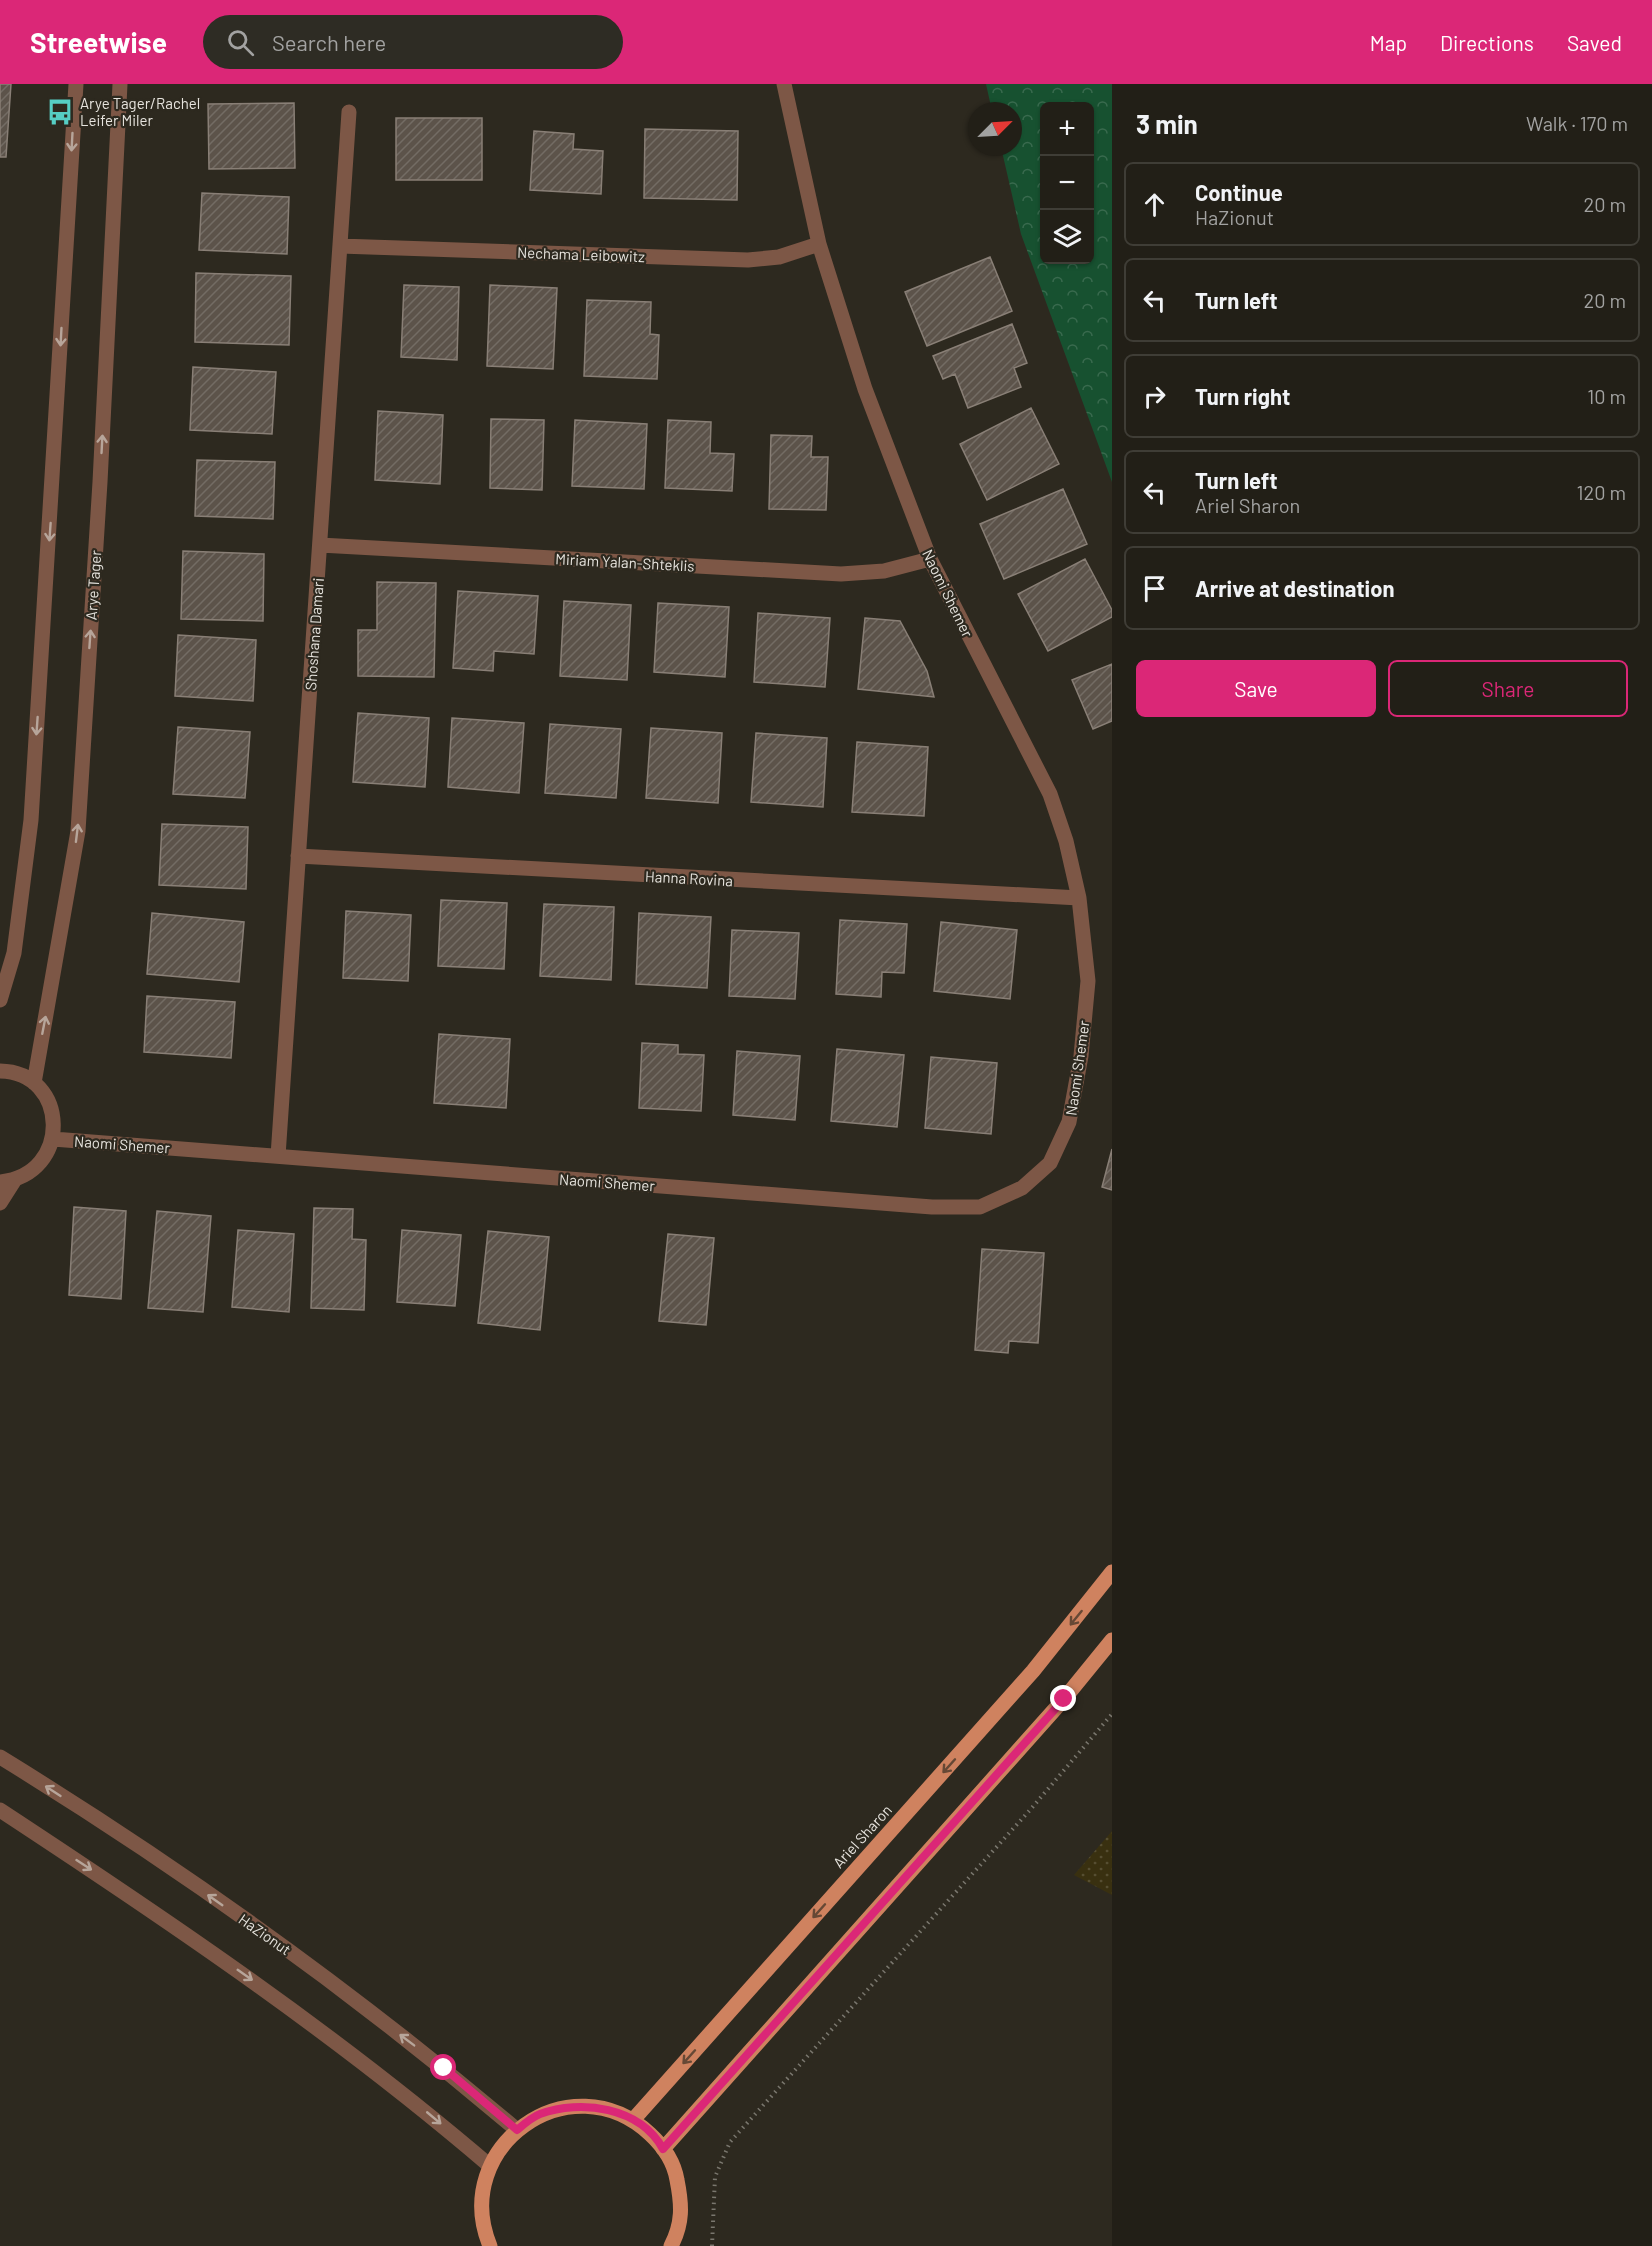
<!DOCTYPE html>
<html lang="en">
<head>
<meta charset="utf-8">
<style>
	:root { --surface:#221f17; --page:#2e2c24; --text:#f1f3f6; --muted:#a2a2a1; --line:#3f3d36; --accent:#db2777 }
	body { margin:0; font-family:Barlow,sans-serif; background:var(--page); color:var(--text) }
	.controls { position:absolute; right:18px; top:18px; display:grid; overflow:hidden; border-radius:9px; box-shadow:0 2px 4px #0004 }
	.controls button { width:54px; height:54px; display:grid; place-items:center; padding:0; border:0; border-bottom:2px solid var(--line); background:var(--surface); color:var(--text); font:30px sans-serif }
	.compass { position:absolute; left:968px; top:18px; width:54px; height:54px; border-radius:50%; background:var(--surface); box-shadow:0 2px 4px #0004; rotate:66deg }
	.stop { position:absolute; width:18px; height:18px; margin:-14px; border:4px solid #db2777; border-radius:50%; background:#fff }
	.stop.end { background:#db2777; border-color:#fff; box-shadow:0 2px 6px #0008 }
	.list { margin:0; padding:0; list-style:none }
	h2 { display:flex; justify-content:space-between; align-items:center; height:78px; margin:0; padding:0 24px; font-size:26px }
	h2 small { font-size:20px; font-weight:400; color:var(--muted) }
	.list li { display:grid; grid-template-columns:39px 1fr auto; gap:18px; align-items:center; box-sizing:border-box; height:84px; margin:0 12px 12px; padding:0 12px; border:2px solid var(--line); border-radius:9px }
	.list b { display:block; font-size:22px; white-space:nowrap }
	.list p { margin:0; font-size:20px; white-space:nowrap; color:var(--muted) }
	.list em { font-size:20px; font-style:normal; color:var(--muted) }
	.actions { display:flex; gap:12px; padding:18px 24px }
	.actions a { flex:1; padding:14px 0; border:2px solid var(--accent); border-radius:9px; text-align:center; font-size:21px; color:var(--accent) }
	.actions .main { background:var(--accent); color:#fff }
	.icon { flex:none; width:33px; height:33px; fill:none; stroke:currentColor; stroke-width:2; stroke-linecap:round; stroke-linejoin:round }
	.map { position:relative; flex:none; width:1112px; height:2162px; overflow:hidden }
	header { display:flex; align-items:center; gap:36px; box-sizing:border-box; height:84px; padding:0 30px; background:var(--accent); color:#fff }
	header strong { font-size:28px }
	nav { display:flex; gap:33px; margin-inline-start:auto; font-size:21px }
	.search { width:420px; height:54px; background:var(--page); display:flex; align-items:center; gap:15px; box-sizing:border-box; padding:0 21px; border-radius:33px; color:var(--muted); font-size:22px }
	main { display:flex }
	aside { flex:1; background:var(--surface) }
	.map>svg:first-child { display:block }
	.sand { fill:url(#sand-dots) }
	.park { fill:url(#park-crowns); fill-rule:evenodd }
	.building { fill:url(#building-hatch); stroke:#897f76; stroke-width:1.5 }
	.lines { fill:none; stroke-linecap:round; stroke-linejoin:round }
	.path { stroke:#7a776e; stroke-width:4; stroke-dasharray:1.5 4.5; stroke-linecap:butt }
	.minor { stroke:#7d5746; stroke-width:15 }
	.major { stroke:#cf825f; stroke-width:15 }
	.oneway { stroke:#b7a59a }
	.oneway2 { stroke:#664835 }
	.route { stroke:#db2777; stroke-width:8 }
	.labels { text-anchor:middle; dominant-baseline:central; stroke-width:4.5; stroke-linejoin:round; paint-order:stroke }
	.poi-label { font-size:15px; fill:#e7e4de; stroke:#2d291f; text-anchor:start }
	.street-label { font-size:15px; fill:#e7e4de; stroke:#2d291f }
</style>
</head>
<body>
<header>
<strong>Streetwise</strong>
<div class="search"><svg class="icon" aria-label="search" viewBox="0 0 24 24"><circle cx="10" cy="10" r="6"/><path d="M15 15l6 6"/></svg>Search here</div>
<nav><a>Map</a><a>Directions</a><a>Saved</a></nav>
</header>
<main>
<div class="map">
<svg width="1112" height="2162" viewBox="0 0 1112 2162">
	<defs>
		<pattern id="sand-dots" width="8" height="8" patternUnits="userSpaceOnUse" patternTransform="scale(1.5)"><rect width="8" height="8" fill="#393010"/><path d="M2 2h.1M6 6h.1" fill="none" stroke="#564e32" stroke-width="1.8" stroke-linecap="round"/></pattern>
		<pattern id="park-crowns" width="20" height="18" patternUnits="userSpaceOnUse" patternTransform="scale(1.5)"><rect width="20" height="18" fill="#175130"/><path d="M2 6a3 3 0 1 1 6 0M12 15a3 3 0 1 1 6 0" fill="none" stroke="#396a4e"/></pattern>
		<pattern id="building-hatch" width="6" height="6" patternUnits="userSpaceOnUse" patternTransform="scale(1.5)"><rect width="6" height="6" fill="#5c534a"/><path d="M-1 1l2-2M0 6l6-6M5 7l2-2" fill="none" stroke="#736c64"/></pattern>
	</defs>
	<rect width="100%" height="100%" fill="#2d291f"/>
	<!-- sand -->
	<path class="sand" d="M1112,1747v64l-38,-20z"/>
	<!-- park -->
	<path class="park" d="M986,0h126v398l-91,-248 -20,-87h12v-36h-21zM1044,22h46v154h-46z"/>
	<!-- building -->
	<path class="building" d="M0,0h11l-5,73h-6z
		M294,19l1,65 -86,1 -1,-65z
		M396,34h86v62h-86z
		M645,45l93,2 -1,69 -93,-2z
		M534,47l40,3 -1,15 30,2 -2,43 -71,-4z
		M202,109l87,4 -2,57 -88,-4z
		M990,173l22,54 -85,35 -22,-54z
		M196,189l95,3 -2,69 -94,-3z
		M404,201l55,2 -2,73 -56,-3z
		M490,201l67,3 -4,81 -66,-3z
		M587,216l64,2 -1,32 9,1 -2,44 -73,-3z
		M1012,240l15,39 -13,5 7,19 -53,21 -13,-34 -12,5 -10,-23z
		M193,283l83,5 -4,62 -82,-4z
		M1031,324l28,56 -72,36 -27,-56z
		M378,327l65,4 -3,69 -65,-4z
		M491,335l53,1 -2,70 -52,-2z
		M575,336l72,4 -3,65 -72,-3z
		M668,336l43,2 -1,31 24,1 -2,37 -67,-3z
		M771,351l41,1 -1,21h17l-2,53 -57,-1z
		M197,376l78,2 -2,57 -78,-3z
		M1063,405l24,55 -83,35 -24,-55z
		M183,467l81,3 -1,67 -82,-2z
		M1085,475l27,51v7l-64,34 -30,-57z
		M377,498l59,1 -2,94 -76,-1v-46h19z
		M458,507l80,5 -4,58 -40,-3 -1,20 -40,-3z
		M564,517l67,4 -4,75 -67,-4z
		M658,519l71,4 -4,70 -71,-5z
		M758,529l72,5 -5,69 -71,-5z
		M865,534l35,3 27,50 7,26 -76,-8z
		M178,551l78,5 -3,61 -78,-5z
		M1112,580v57l-19,8 -21,-49z
		M358,629l71,5 -4,69 -72,-5z
		M452,634l72,5 -5,70 -71,-6z
		M550,640l71,5 -5,69 -71,-5z
		M178,643l72,5 -5,66 -72,-4z
		M651,644l71,5 -4,70 -72,-5z
		M756,649l71,5 -4,69 -72,-5z
		M857,658l71,5 -4,69 -72,-4z
		M162,740l86,3 -2,62 -87,-4z
		M441,816l66,3 -3,66 -66,-3z
		M544,820l70,3 -3,73 -71,-4z
		M346,827l65,4 -3,66 -65,-3z
		M152,829l92,9 -5,60 -92,-8z
		M639,829l72,4 -4,71 -71,-4z
		M840,836l67,4 -3,49 -22,-1 -1,25 -45,-3z
		M941,838l76,8 -7,69 -76,-8z
		M732,846l67,3 -4,66 -66,-3z
		M147,912l88,6 -4,56 -87,-6z
		M439,950l71,5 -4,69 -72,-5z
		M642,959l36,2v9l26,1 -3,56 -62,-3z
		M837,965l67,6 -7,72 -66,-6z
		M737,967l63,5 -5,64 -62,-5z
		M931,973l66,6 -6,71 -66,-6z
		M1112,1065v41l-10,-3z
		M74,1123l52,4 -5,88 -52,-4z
		M314,1124l39,1 -1,30 14,1 -2,70 -53,-2z
		M157,1127l54,5 -8,96 -55,-4z
		M238,1146l56,4 -5,78 -57,-5z
		M402,1146l59,5 -6,71 -58,-4z
		M488,1147l61,6 -9,93 -62,-7z
		M668,1150l46,4 -8,87 -47,-4z
		M982,1165l62,4 -6,90 -29,-2 -1,12 -33,-3z"/>
	<g class="lines">
		<!-- path -->
		<path class="path" d="M712,2162l3,-69 15,-35 300,-332 82,-96"/>
		<!-- minor -->
		<path class="minor" d="M340,162l408,14 31,-3 40,-13
			M320,461l521,29 43,-3 46,-12
			M298,772l781,42
			M0,916l14,-47 17,-133 45,-736
			M0,987c69,1 73,104 0,111
			M34,999l44,-252 22,-349 20,-398
			M53,1055l879,68h48l42,-19 28,-25 19,-41 12,-66 7,-75 -9,-83 -13,-57 -16,-47 -120,-235 -65,-170 -46,-145 -35,-160
			M278,1072l71,-1044
			M0,1119l14,-22
			M0,1673c181,111 355,236 517,373
			M0,1726c169,111 336,224 490,356"/>
		<!-- major -->
		<path class="major" d="M633,2036l400,-449 79,-99
			M663,2065l401,-450 48,-59
			M490,2162c-41,-99 80,-186 160,-112 13,12 24,28 27,46 5,25 6,43 -6,66"/>
	</g>
	<!-- one-way arrows -->
	<defs><path id="oneway-shaft" d="M-6 0H5M1.5-3L5.5 0L1.5 3" fill="none" stroke-width="1.6" stroke-linecap="round" stroke-linejoin="round" transform="scale(1.5)"/></defs>
	<g class="oneway">
		<use href="#oneway-shaft" transform="translate(72 58) rotate(93)"/>
		<use href="#oneway-shaft" transform="translate(61 253) rotate(93)"/>
		<use href="#oneway-shaft" transform="translate(102 360) rotate(-87)"/>
		<use href="#oneway-shaft" transform="translate(50 448) rotate(94)"/>
		<use href="#oneway-shaft" transform="translate(90 555) rotate(-86)"/>
		<use href="#oneway-shaft" transform="translate(37 642) rotate(94)"/>
		<use href="#oneway-shaft" transform="translate(77 749) rotate(-83)"/>
		<use href="#oneway-shaft" transform="translate(44 941) rotate(-79)"/>
		<use href="#oneway-shaft" transform="translate(53 1707) rotate(-147)"/>
		<use href="#oneway-shaft" transform="translate(84 1781) rotate(33)"/>
		<use href="#oneway-shaft" transform="translate(215 1816) rotate(-145)"/>
		<use href="#oneway-shaft" transform="translate(245 1891) rotate(35)"/>
		<use href="#oneway-shaft" transform="translate(407 1956) rotate(-143)"/>
		<use href="#oneway-shaft" transform="translate(434 2034) rotate(40)"/>
	</g>
	<g class="oneway2">
		<use href="#oneway-shaft" transform="translate(1076 1534) rotate(129)"/>
		<use href="#oneway-shaft" transform="translate(949 1682) rotate(132)"/>
		<use href="#oneway-shaft" transform="translate(819 1827) rotate(132)"/>
		<use href="#oneway-shaft" transform="translate(689 1973) rotate(132)"/>
	</g>
	<g class="lines">
		<!-- route -->
		<path class="route" d="M444,1984l73,62c7,-6 15,-13 23,-16 41,-15 100,-7 123,35l401,-450"/>
	</g>
	<!-- icons -->
	<defs>
		<g id="bus-bare" transform="scale(2.07)"><path d="M-5-6H5V4H4V6H2V4H-2V6H-4V4H-5ZM-3.5-4V0h7V-4ZM-3.5 1.2v1.5H-2V1.2ZM2 1.2v1.5H3.5V1.2Z" fill="#56cec4" stroke="#2d291f" stroke-width="2.5" paint-order="stroke"/></g>
	</defs>
	<g fill-rule="evenodd">
		<use href="#bus-bare" x="60" y="28"/>
	</g>
	<g class="labels">
		<!-- poi labels -->
		<g class="poi-label">
			<text x="80" y="19">Arye Tager/Rachel<tspan x="80" dy="17">Leifer Miler</tspan></text>
		</g>
		<!-- street labels -->
		<g class="street-label">
			<text transform="translate(581 170) rotate(2)">Nechama Leibowitz</text>
			<text transform="translate(625 478) rotate(3)">Miriam Yalan-Shteklis</text>
			<text transform="translate(93 501) rotate(-86)">Arye Tager</text>
			<text transform="translate(948 509) rotate(64)">Naomi Shemer</text>
			<text transform="translate(314 550) rotate(-86)">Shoshana Damari</text>
			<text transform="translate(689 794) rotate(3)">Hanna Rovina</text>
			<text transform="translate(1077 984) rotate(-82)">Naomi Shemer</text>
			<text transform="translate(122 1060) rotate(4)">Naomi Shemer</text>
			<text transform="translate(607 1098) rotate(4)">Naomi Shemer</text>
			<text transform="translate(862 1752) rotate(-48)">Ariel Sharon</text>
			<text transform="translate(265 1850) rotate(35)">HaZionut</text>
		</g>
	</g>
</svg>
<div class="controls">
<button>+</button>
<button>−</button>
<button><svg class="icon" aria-label="layers" viewBox="0 0 24 24"><path d="M12 4l9 5-9 5-9-5zM3 14l9 5 9-5"/></svg></button>
</div>
<svg class="compass" viewBox="-18 -18 36 36"><path d="M0-13l5 13h-10z" fill="#e53935"/><path d="M0 13l5-13h-10z" fill="#a2a2a1"/></svg>
<div class="stop" style="left:444px;top:1984px"></div>
<div class="stop end" style="left:1064px;top:1615px"></div>
</div>
<aside>
<h2>3 min<small>Walk · 170 m</small></h2>
<ul class="list">
<li><svg class="icon" aria-label="ahead" viewBox="0 0 24 24"><path d="M12 20V5M6 11l6-6 6 6"/></svg><div><b>Continue</b><p>HaZionut</p></div><em>20 m</em></li>
<li><svg class="icon" aria-label="left" viewBox="0 0 24 24"><path d="M17 20v-9H6M10 6l-5 5 5 5"/></svg><div><b>Turn left</b></div><em>20 m</em></li>
<li><svg class="icon" aria-label="right" viewBox="0 0 24 24"><path d="M7 20v-9h11M14 6l5 5-5 5"/></svg><div><b>Turn right</b></div><em>10 m</em></li>
<li><svg class="icon" aria-label="left" viewBox="0 0 24 24"><path d="M17 20v-9H6M10 6l-5 5 5 5"/></svg><div><b>Turn left</b><p>Ariel Sharon</p></div><em>120 m</em></li>
<li><svg class="icon" aria-label="arrive" viewBox="0 0 24 24"><path d="M6 21V4h12l-3 4 3 4H6"/></svg><div><b>Arrive at destination</b></div></li>
</ul>
<div class="actions"><a class="main">Save</a><a>Share</a></div>
</aside>
</main>
</body>
</html>
